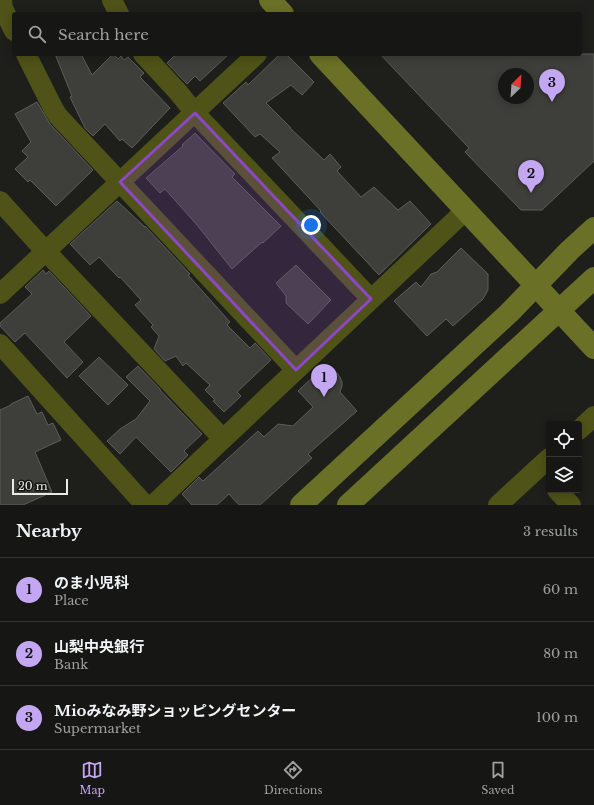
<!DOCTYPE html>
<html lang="en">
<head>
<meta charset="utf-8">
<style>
	:root { --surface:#161714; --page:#232422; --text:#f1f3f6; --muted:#9e9fa0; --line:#353634; --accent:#c3a7f2 }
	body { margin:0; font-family:"Libre Baskerville","Noto Sans JP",serif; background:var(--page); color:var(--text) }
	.controls { position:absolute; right:12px; bottom:12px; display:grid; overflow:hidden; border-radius:4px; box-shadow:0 2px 10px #0003 }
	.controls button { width:36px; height:36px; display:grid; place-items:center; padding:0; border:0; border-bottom:1px solid var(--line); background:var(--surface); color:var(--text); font:20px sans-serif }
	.compass { position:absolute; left:498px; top:68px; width:36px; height:36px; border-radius:50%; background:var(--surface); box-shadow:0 2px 10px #0003; rotate:25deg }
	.scale { position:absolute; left:12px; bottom:10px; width:56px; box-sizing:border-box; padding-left:4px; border:2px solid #e9e9e6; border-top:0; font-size:11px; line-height:14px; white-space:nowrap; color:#e9e9e6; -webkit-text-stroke:3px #151612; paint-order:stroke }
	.you { position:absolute; left:311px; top:225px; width:14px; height:14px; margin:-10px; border:3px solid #fff; border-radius:50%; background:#1a73e8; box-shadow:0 0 0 6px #1a73e833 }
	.badge { display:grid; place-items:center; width:26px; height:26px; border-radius:50%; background:var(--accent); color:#111; font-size:13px; font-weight:700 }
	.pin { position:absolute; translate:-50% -33px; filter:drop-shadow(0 1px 2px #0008) }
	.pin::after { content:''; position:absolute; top:21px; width:14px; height:12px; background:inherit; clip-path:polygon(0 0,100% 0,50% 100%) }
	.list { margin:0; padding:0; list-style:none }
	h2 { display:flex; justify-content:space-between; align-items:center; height:52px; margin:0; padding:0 16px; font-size:17px }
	h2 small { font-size:13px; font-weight:400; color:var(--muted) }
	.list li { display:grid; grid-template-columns:26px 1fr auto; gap:12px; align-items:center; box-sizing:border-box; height:64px; padding:0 16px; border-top:1px solid var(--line) }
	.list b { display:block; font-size:15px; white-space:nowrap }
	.list p { margin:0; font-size:13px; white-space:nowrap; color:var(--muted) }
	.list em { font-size:13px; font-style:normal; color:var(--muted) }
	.icon { flex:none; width:22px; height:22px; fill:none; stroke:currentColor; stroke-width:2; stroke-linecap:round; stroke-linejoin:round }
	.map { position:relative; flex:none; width:594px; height:505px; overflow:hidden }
	.search { position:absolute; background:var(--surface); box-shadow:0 2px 10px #0003; left:12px; right:12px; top:12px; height:44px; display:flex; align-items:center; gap:10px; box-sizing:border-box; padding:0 14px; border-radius:4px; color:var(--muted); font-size:15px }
	.sheet { height:244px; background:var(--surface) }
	nav { display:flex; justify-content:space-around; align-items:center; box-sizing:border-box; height:56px; border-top:1px solid var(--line); background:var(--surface); font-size:11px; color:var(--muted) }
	nav a { display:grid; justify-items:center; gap:2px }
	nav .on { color:var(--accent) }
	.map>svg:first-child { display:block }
	.building { fill:#3e3f3a; stroke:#5c5d58; fill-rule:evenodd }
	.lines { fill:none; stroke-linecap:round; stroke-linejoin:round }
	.street { stroke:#4f5318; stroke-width:20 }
	.secondary { stroke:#6a7025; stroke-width:22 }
	.marked { fill:#8c48c5; fill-opacity:0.2; stroke:#8c48c5; stroke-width:3; stroke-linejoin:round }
</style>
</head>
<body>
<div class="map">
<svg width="594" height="505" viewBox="0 0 594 505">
	<rect width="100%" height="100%" fill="#1e1f1b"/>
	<!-- building -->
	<path class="building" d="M55,54h26l11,21 21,-21 5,5 3,-3 3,4 4,-3 16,16 -4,4 30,31 -38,40 -10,-9 -2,2 -15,-17 -12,12 -8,-8 -15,-31 2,-1z
		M176,54h53l-29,27 -5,-5 -8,8 -20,-21z
		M280,54h6l28,28 -12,13 -11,-10 -25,18 25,25h-1l34,32 6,-6 11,13 -4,4 24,26 13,-10 24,23 12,-9 21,23 -52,51 -59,-63 1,-1 -49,-53 8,-6 -20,-18 -5,3 -32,-34 23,-21 2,3z
		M380,54h214v107l-52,49h-21l-56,-58 4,-4zM504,74h24v24h-24z
		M37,102l13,22 43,46 -37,36 -26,-26 -2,2 -13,-13 13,-12 -6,-6 9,-9 -16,-28z
		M195,133l40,41 -3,3 49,49 -18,17 -1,-1 -30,27 -35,-44 -32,-36 -5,4 -14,-15 37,-32 -1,-1z
		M117,201l28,26v-1l45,48 -2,1 42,47 -3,3 23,23 5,-5 16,17 -34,32 4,4 -17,16 -11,-11 2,-1 -10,-10 5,-5 -24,-22 -3,3 -7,-10 -11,5 -11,-12 5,-13 -8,-9 2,-2 -18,-20 6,-5 -21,-23 -1,1 -20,-21 -9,8 -20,-21z
		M461,248l27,26v16l-5,9 -30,27 -7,-7 -19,17 -33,-35 22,-19 5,5 10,-13 6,-2z
		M296,265l35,35 -23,24 -22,-21v-7l-10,-13z
		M43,270l3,4 3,-3 42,45 -27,26 19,20 -16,16 -42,-45 -10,9 -15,-16v-3l32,-29 -7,-7z
		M99,357l29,28 -20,20 -29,-29z
		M138,366l22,23v1l42,44 -18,17 4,4 -17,17 -35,-35 -16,17 -13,-13 13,-12 16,-10 14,-18 -24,-24z
		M320,370h12l5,3 3,4 2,5v4l-2,6 17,19 -49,43 4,4 -52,47h-21l-10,-11 -12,11h-25l-10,-11 17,-17 4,4 55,-50 6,6 14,-13 15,2 20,-19 -15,-16z
		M28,396l9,18 5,-2 6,13 5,-2 8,17 -26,12 17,40 -29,13h-23v-95l11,-5v-1z"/>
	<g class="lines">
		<!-- street -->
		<path class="street" d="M2,0l1,8 11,23
			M112,0l7,14
			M26,54l27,54 5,8 238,254
			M143,54l35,38 17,21 176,186
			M0,201l38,42 185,196
			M0,294l120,-112 137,-128
			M0,344l145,161
			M579,430l15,-14
			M557,490l14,15
			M153,505l313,-295
			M498,505l51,-47"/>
		<!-- secondary -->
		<path class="secondary" d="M270,0l13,14
			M320,54l274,294
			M301,505l208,-192 61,-63 24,-22
			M348,505l246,-227"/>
	</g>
	<!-- marked area -->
	<path class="marked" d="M195,113l176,186 -75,71 -176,-188z"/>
</svg>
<div class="controls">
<button><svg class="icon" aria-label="locate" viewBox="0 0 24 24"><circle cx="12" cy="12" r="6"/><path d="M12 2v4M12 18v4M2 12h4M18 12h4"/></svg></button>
<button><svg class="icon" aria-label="layers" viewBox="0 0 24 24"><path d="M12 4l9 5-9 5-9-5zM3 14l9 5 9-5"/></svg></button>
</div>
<svg class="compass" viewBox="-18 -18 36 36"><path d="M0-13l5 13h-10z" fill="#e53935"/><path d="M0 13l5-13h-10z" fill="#9e9fa0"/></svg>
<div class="scale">20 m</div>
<div class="you"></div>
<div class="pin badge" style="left:324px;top:397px">1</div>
<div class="pin badge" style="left:531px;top:193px">2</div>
<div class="pin badge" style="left:552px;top:102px">3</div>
<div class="search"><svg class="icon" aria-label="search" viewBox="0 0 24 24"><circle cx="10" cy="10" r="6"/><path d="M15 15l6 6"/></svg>Search here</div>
</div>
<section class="sheet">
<h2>Nearby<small>3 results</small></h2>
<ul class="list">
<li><span class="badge">1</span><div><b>のま小児科</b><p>Place</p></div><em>60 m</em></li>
<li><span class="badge">2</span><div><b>山梨中央銀行</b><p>Bank</p></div><em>80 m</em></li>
<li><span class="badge">3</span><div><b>Mioみなみ野ショッピングセンター</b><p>Supermarket</p></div><em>100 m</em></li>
</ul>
</section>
<nav>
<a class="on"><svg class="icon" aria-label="map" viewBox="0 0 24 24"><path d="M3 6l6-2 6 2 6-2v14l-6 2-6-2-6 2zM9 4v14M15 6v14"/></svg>Map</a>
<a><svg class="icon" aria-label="directions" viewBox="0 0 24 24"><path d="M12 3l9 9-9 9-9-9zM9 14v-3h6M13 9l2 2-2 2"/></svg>Directions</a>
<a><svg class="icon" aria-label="saved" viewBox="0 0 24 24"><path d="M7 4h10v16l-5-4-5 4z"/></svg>Saved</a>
</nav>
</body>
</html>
